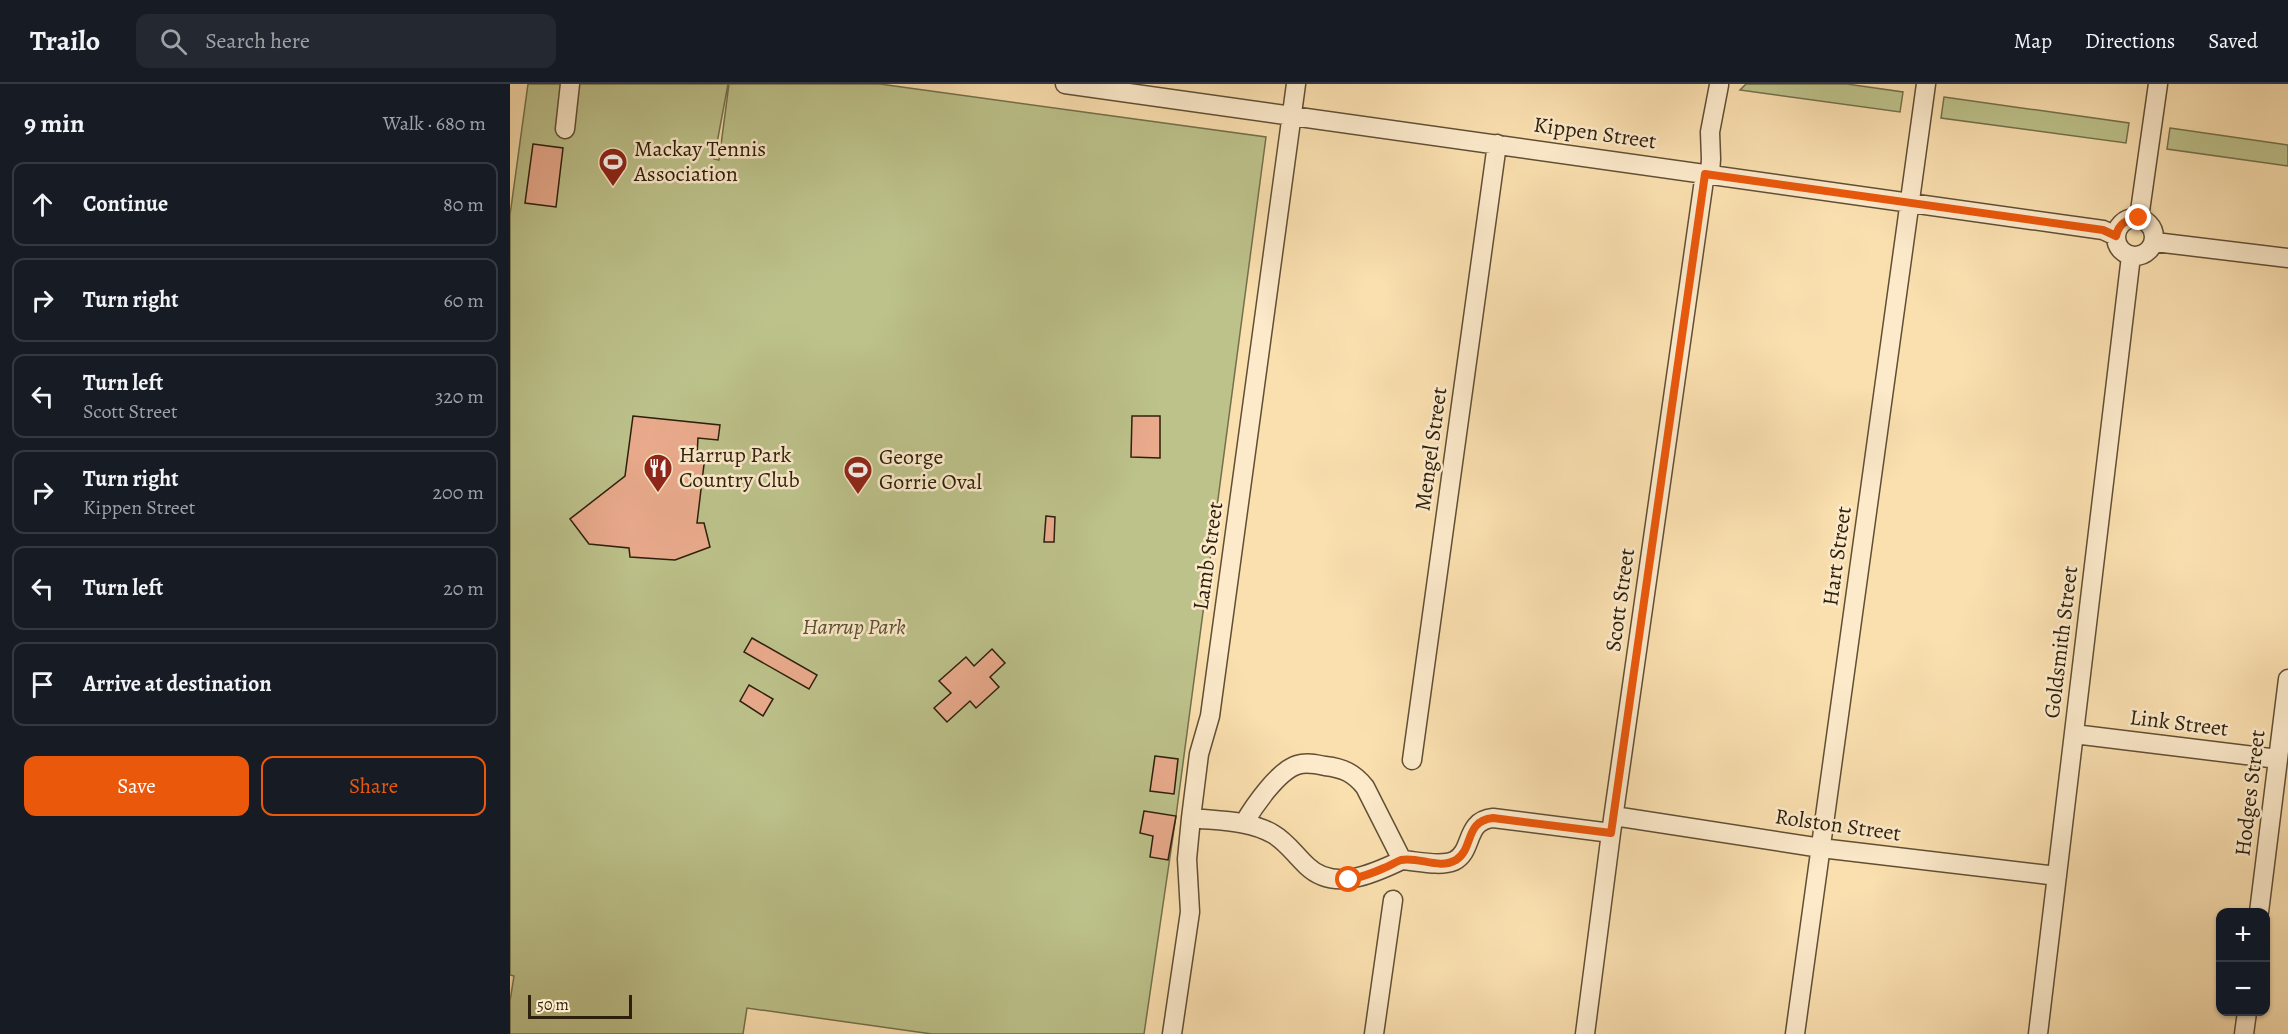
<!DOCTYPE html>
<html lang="en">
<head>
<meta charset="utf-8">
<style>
	:root { --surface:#171b24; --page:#242831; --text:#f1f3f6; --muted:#9ea1a6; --line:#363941; --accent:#ea580c }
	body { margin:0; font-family:Alegreya,serif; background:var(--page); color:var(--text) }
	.controls { position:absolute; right:18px; bottom:18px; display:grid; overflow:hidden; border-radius:12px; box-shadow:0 2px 4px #0004 }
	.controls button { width:54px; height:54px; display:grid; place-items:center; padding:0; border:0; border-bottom:2px solid var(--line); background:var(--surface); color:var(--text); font:30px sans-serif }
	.scale { position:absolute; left:18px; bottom:15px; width:104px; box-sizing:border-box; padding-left:6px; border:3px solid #2c1f0c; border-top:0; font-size:16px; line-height:21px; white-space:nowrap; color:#2c1f0c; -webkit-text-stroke:4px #fceacb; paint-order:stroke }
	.stop { position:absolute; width:18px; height:18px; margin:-14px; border:4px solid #ea580c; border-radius:50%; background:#fff }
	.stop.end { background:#ea580c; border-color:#fff; box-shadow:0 2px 6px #0008 }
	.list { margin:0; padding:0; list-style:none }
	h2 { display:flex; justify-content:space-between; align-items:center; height:78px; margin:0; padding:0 24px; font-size:26px }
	h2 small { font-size:20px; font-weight:400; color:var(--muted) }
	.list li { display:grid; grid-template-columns:39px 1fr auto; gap:18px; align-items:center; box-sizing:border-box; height:84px; margin:0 12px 12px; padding:0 12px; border:2px solid var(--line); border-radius:12px }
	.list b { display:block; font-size:22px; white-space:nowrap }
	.list p { margin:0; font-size:20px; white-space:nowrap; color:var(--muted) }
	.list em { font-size:20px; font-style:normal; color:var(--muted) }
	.actions { display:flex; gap:12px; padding:18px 24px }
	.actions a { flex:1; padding:14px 0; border:2px solid var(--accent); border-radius:12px; text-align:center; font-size:21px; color:var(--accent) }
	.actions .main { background:var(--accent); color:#fff }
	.icon { flex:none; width:33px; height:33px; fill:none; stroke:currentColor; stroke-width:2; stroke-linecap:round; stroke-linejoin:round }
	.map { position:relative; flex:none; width:1778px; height:950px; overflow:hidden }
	header { display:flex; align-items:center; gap:36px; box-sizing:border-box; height:84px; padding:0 30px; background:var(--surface); border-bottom:2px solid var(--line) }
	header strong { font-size:28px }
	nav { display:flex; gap:33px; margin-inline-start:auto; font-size:21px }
	.search { width:420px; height:54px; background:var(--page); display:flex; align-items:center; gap:15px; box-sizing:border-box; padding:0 21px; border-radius:12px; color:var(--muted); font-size:22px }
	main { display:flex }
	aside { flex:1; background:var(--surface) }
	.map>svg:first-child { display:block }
	.green { fill:#bdc28b; stroke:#74704c; stroke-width:1.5 }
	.building { fill:#eaab8d; stroke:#2c1f0c; stroke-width:1.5 }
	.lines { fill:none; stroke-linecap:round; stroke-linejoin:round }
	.minor-casing { stroke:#604f35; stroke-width:21 }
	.minor { stroke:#fceacb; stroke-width:18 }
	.route { stroke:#ea580c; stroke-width:8 }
	.labels { text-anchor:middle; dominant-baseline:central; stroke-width:5; stroke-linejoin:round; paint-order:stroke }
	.street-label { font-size:22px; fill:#2c1f0c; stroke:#fceacb }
	.poi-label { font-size:22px; fill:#2c1f0c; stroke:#fceacb; text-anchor:start }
	.park-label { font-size:22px; font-style:italic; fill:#585032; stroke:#fceacb }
</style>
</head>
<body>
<header>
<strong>Trailo</strong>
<div class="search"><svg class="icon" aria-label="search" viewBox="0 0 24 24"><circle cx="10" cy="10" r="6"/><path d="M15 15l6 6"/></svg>Search here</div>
<nav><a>Map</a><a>Directions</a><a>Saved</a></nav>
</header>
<main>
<aside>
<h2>9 min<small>Walk · 680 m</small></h2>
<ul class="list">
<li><svg class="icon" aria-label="ahead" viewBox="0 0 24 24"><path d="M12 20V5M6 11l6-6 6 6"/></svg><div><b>Continue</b></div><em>80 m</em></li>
<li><svg class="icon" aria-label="right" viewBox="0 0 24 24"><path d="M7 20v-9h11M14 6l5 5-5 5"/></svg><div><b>Turn right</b></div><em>60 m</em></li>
<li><svg class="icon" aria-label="left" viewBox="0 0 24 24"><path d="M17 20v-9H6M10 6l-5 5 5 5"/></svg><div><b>Turn left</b><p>Scott Street</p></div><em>320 m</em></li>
<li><svg class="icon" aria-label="right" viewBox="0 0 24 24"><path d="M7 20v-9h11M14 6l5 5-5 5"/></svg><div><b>Turn right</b><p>Kippen Street</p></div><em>200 m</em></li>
<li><svg class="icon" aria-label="left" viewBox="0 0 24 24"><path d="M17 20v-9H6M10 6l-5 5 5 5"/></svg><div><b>Turn left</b></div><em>20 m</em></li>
<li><svg class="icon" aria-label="arrive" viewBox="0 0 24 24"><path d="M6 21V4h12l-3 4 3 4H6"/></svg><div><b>Arrive at destination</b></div></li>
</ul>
<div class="actions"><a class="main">Save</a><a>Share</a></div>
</aside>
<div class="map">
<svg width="1778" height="950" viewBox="0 0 1778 950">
	<rect width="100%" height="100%" fill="#fadfaf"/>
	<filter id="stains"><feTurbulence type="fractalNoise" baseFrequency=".00333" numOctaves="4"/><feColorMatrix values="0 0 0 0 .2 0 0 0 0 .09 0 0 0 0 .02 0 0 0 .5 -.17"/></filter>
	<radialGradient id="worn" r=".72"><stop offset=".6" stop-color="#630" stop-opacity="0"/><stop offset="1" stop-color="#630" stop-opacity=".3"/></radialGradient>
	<!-- green -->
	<path class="green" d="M18,0h200l-14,75 5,1 10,-76h151l386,53 -90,679 -32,218h-212l-185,-26 -4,26h-233v-33l4,-25 -4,-1v-760z
		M1236,0h101l56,8 -3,20 -160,-22z
		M1434,13l185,26 -3,20 -185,-25z
		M1660,44l118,17v21l-121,-17z"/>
	<!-- building -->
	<path class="building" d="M23,60l30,4 -7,59 -31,-4z
		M123,332l87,9 -2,15 -20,-2 -1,17 8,1 -8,67h7l6,24 -35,13 -45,-3 -1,-9 -40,-4 -19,-25 55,-43z
		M622,332h28v42l-29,-1z
		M536,432l9,1 -1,25h-10z
		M242,554l65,37 -8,14 -65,-37z
		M482,565l13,14 -15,14 9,10 -23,21 -6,-7 -23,21 -13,-14 17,-15 -12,-12 27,-24 8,9z
		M239,601l24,14 -10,17 -23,-15z
		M645,672l23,3 -4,35 -24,-3z
		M634,727l32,5 -8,44 -18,-3 3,-21 -13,-3z"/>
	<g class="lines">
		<!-- minor casing -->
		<g class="minor-casing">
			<path id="minor" d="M555,0l1038,146 13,6
				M55,45l5,-45
				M1200,90l1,-15 -1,-27 9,-47
				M1606 153a19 19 0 1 1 38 0a19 19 0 1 1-38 0Z
				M1629,134l19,-134
				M1645,158l133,16
				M1564,650l204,25
				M902,676l85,-616
				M1104,732l207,32 236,28
				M681,734c27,3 58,2 82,16 14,8 22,21 34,32 27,26 66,8 95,-6l-37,-73c-11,-14 -22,-19 -40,-21 -9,-2 -19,-4 -28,-1 -19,6 -43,41 -53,58
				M892,776c15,1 38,7 52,1 20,-10 10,-40 39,-43l118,15
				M1749,828l29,-233
				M662,950l18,-122 -3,-53 4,-41 8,-64 11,-38 86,-632
				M864,950l19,-134
				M1075,950l26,-201 94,-660
				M1285,950l131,-950
				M1528,950l93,-778
				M1734,950l3,-22"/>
		</g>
		<!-- minor -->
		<use href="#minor" class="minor"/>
	</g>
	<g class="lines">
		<!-- route -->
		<path class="route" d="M839,796c12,-3 24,-7 35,-12 6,-2 11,-6 17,-8 17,-4 38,10 55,0 18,-11 8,-39 37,-42l118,15 94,-659 398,56 13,6c3,-13 10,-16 23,-18"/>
	</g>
	<!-- icons -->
	<defs>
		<g id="stadium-pin" transform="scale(1.5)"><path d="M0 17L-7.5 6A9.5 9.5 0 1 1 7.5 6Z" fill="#8f2418" stroke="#fceacb"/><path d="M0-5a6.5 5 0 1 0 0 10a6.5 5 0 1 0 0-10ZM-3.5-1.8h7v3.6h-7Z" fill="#fff"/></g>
		<g id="restaurant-pin" transform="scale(1.5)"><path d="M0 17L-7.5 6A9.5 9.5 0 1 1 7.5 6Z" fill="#8f2418" stroke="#fceacb"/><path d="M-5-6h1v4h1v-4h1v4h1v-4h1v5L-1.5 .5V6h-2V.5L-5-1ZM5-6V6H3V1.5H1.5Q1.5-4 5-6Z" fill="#fff"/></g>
	</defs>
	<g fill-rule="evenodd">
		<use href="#stadium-pin" x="103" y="78"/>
		<use href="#restaurant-pin" x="148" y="384"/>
		<use href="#stadium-pin" x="348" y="386"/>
	</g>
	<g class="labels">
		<!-- street labels -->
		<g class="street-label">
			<text transform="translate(1085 49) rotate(8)">Kippen Street</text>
			<text transform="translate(921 365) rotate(-82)">Mengel Street</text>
			<text transform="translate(698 472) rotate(-82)">Lamb Street</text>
			<text transform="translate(1327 472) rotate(-82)">Hart Street</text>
			<text transform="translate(1110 516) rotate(-82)">Scott Street</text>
			<text transform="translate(1551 558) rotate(-83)">Goldsmith Street</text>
			<text transform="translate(1669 639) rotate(7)">Link Street</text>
			<text transform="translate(1740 709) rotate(-83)">Hodges Street</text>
			<text transform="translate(1328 741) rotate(8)">Rolston Street</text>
		</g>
		<!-- poi labels -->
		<g class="poi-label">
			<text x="124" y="65">Mackay Tennis<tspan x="124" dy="25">Association</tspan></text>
			<text x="169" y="371">Harrup Park<tspan x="169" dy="25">Country Club</tspan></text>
			<text x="369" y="373">George<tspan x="369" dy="25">Gorrie Oval</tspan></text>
		</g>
		<!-- park labels -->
		<g class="park-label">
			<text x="344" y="543">Harrup Park</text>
		</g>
	</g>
	<rect width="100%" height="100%" filter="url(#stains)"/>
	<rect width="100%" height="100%" fill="url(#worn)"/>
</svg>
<div class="controls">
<button>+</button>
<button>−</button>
</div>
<div class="scale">50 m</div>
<div class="stop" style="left:839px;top:796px"></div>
<div class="stop end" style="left:1629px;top:134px"></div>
</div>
</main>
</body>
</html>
